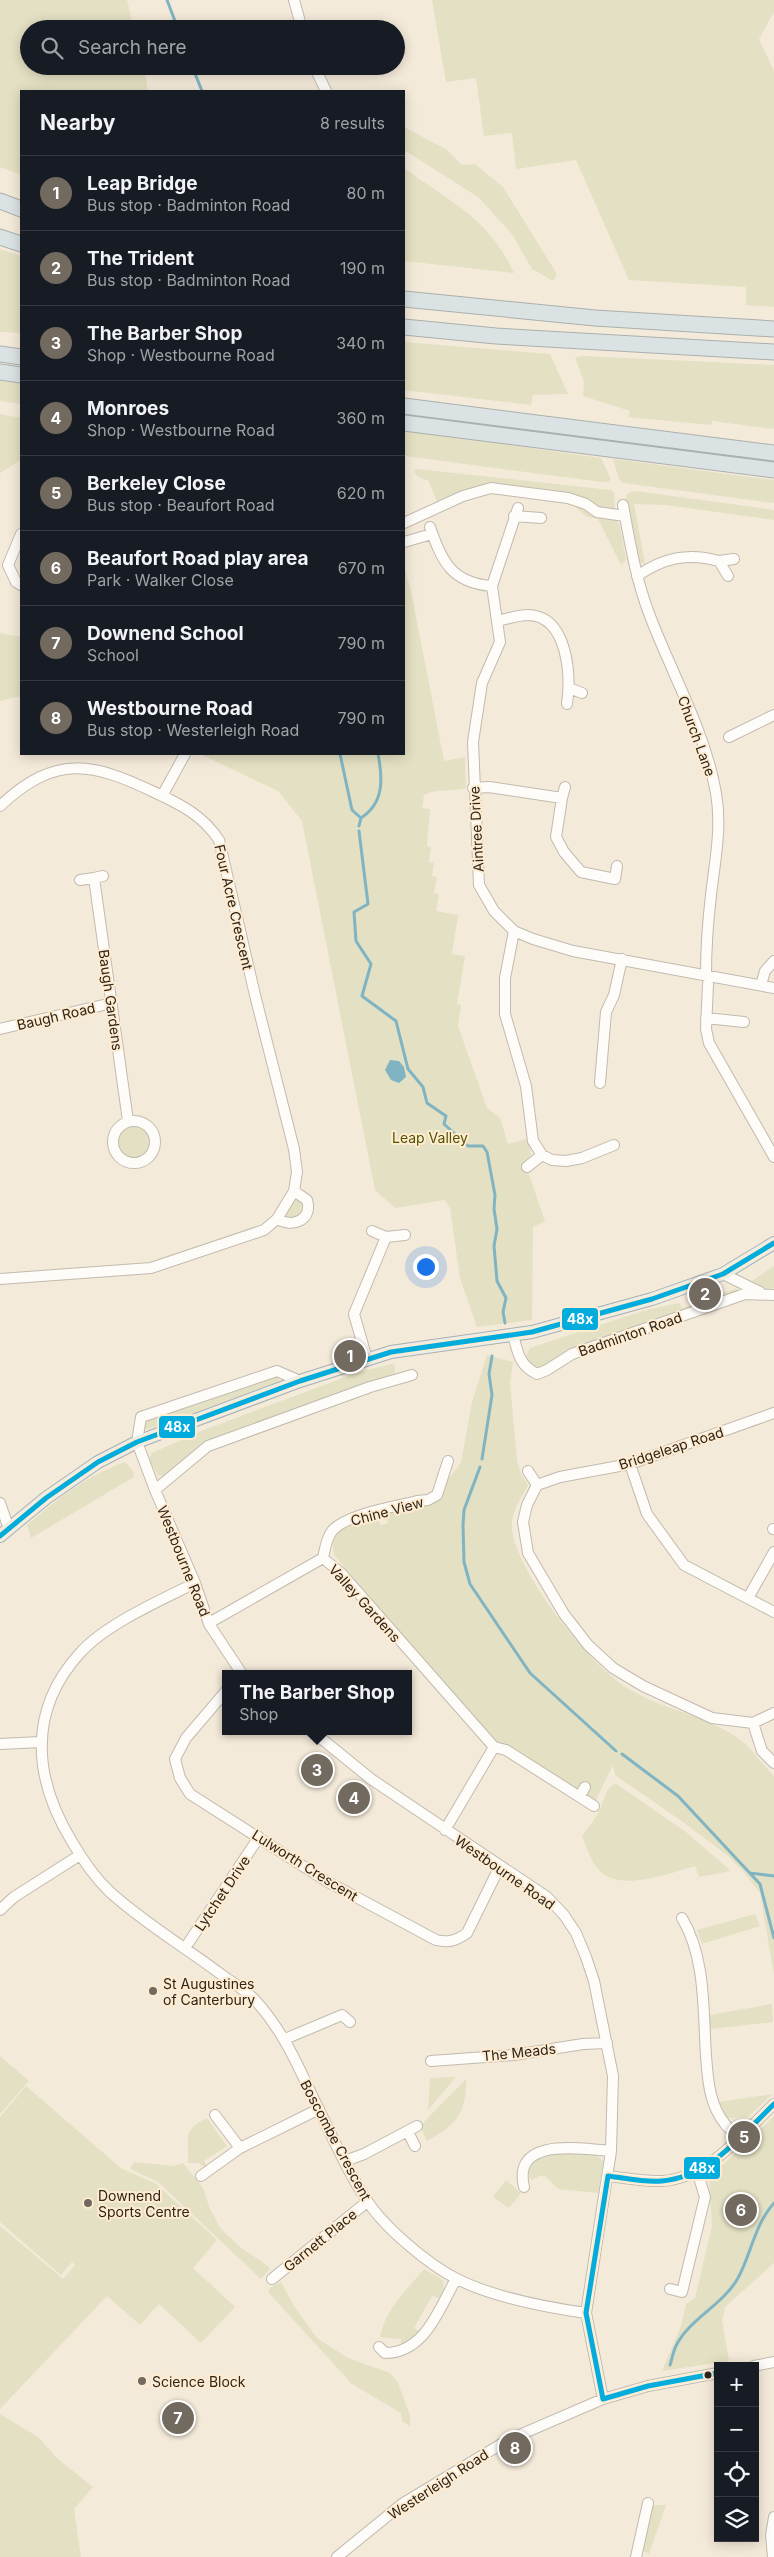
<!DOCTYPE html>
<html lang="en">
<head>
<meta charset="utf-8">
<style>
	:root { --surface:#171b24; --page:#242831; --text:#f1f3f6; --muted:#9ea1a6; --line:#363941; --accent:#726a5e }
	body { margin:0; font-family:Inter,sans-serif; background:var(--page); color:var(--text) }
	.controls { position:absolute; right:15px; bottom:15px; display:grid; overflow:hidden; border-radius:0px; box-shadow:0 2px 12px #0003 }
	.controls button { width:45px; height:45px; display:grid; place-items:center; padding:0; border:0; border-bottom:1px solid var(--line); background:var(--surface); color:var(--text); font:25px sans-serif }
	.you { position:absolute; left:425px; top:1266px; width:18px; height:18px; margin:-12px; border:4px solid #fff; border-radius:50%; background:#1a73e8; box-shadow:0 0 0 8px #1a73e833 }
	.badge { display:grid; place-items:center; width:32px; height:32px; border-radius:50%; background:var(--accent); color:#fff; font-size:16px; font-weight:700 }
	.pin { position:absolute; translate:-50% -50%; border:2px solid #fff; box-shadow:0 1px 5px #0006 }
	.popup { position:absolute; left:222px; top:1670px; width:190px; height:65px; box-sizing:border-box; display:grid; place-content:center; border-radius:0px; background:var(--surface); filter:drop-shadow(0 1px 4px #0005); font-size:16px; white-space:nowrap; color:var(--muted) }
	.popup b { font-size:19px; color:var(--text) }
	.popup::after { content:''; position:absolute; left:50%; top:100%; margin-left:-10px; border:10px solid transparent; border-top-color:var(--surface) }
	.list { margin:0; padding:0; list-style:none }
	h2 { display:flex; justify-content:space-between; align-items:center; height:65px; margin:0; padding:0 20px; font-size:21px }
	h2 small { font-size:16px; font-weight:400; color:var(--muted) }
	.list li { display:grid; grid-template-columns:32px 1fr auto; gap:15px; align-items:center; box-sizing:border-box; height:75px; padding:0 20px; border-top:1px solid var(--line) }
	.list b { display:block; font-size:19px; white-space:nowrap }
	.list p { margin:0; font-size:16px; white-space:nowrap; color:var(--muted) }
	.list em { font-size:16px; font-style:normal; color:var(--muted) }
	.icon { flex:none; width:28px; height:28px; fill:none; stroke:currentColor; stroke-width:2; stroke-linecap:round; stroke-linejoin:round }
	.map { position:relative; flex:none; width:774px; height:2557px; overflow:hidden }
	.search { position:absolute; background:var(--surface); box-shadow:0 2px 12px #0003; left:20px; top:20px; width:385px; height:55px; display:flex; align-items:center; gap:12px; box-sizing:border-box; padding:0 18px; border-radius:28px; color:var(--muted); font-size:19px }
	.panel { position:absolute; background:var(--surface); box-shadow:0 2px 12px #0003; left:20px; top:90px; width:385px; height:665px; border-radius:0px }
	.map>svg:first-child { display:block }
	.green { fill:#e3e0c3 }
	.water { fill:#80b4c2 }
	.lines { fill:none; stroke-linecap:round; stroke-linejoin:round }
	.stream { stroke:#80b4c2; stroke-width:3 }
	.minor-casing { stroke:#c2baae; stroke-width:12 }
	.major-casing { stroke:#abb0ad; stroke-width:14 }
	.highway-casing { stroke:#abb0ad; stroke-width:17 }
	.minor { stroke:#fdfcf9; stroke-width:10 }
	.major { stroke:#e8edee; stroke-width:12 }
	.highway { stroke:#dae2e4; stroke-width:15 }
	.bus-1-casing { stroke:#ffebd0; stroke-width:9 }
	.bus-1 { stroke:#02acdc; stroke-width:5 }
	.poi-dot { fill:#726a5e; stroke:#ffebd0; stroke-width:2 }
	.bus-dot { fill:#2c251b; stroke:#ffebd0; stroke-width:2 }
	.labels { text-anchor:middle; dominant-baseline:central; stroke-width:4; stroke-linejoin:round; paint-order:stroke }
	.street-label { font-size:14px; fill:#2c251b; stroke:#ffebd0 }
	.park-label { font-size:14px; fill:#515403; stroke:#ffebd0 }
	.poi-label { font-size:14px; fill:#2c251b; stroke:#ffebd0; text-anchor:start }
	.line-badge { stroke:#ffebd0; stroke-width:2 }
	.badge-label { font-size:14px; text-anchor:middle; font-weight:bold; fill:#fff }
</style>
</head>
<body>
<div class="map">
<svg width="774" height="2557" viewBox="0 0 774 2557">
	<rect width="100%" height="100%" fill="#f4eada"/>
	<!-- green -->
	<path class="green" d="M0,0h127l7,29h-105v37h115l4,25h-127v84l-21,-8z
		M432,0h342v12l-15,27 15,32v236l-28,-2v-18l-117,-7 -53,-120 -60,9 -4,-36 -28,3 -8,-58 -30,4z
		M404,127l43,23 15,15 13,-1 28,23 54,87 -4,7 -21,-12 -20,-35 -34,-37 -74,-47z
		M404,168c46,34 84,49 110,105l-110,-12z
		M0,249l21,7v77l-21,-1z
		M404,342l146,12 18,40 -35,1 -2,10 -127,-15z
		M584,356l190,9v64l-62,-8 -1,4 -83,-8 2,-6 -47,-15 1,-14 -9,-25z
		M0,379l21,2v23l-21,-3z
		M0,414l21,4v42l-21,13z
		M404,430l197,28 10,21 -3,3h-6l-198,-26z
		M613,459l161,21v23l-151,-20 -4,-4z
		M417,469l194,21 3,3 1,15 -3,5 -31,-13 -105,-13 -39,14 -9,-21c-8,-1 -12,-3 -14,-10z
		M636,491l138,19v10l-108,-15 -32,-1 11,60 -8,-3 -12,-61 3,-7z
		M572,504l44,16 4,6 6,34 -5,5 -23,-46 -11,-2z
		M404,566l7,25 33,170 21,-4 1,31c-15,4 -28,0 -42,7l-2,13 8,1 -3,37 4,1 -2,15 5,1 -2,13 5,1 -3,16 5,1 -3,17 22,4 -6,39 13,2 -8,48 4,1 -3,21 29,82 13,10 8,26 21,-6 2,17 -6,8 20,58 -12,6 -1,93 -55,7 -17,-49 -10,-70 -5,-8 -50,8 -20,-18 -73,-369 -24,-30 -78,-37h204z
		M0,633l21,4v59l-21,5z
		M116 1142a18 18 0 1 1 36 0a18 18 0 1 1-36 0Z
		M294,1192l12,8 -1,15 -23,5z
		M774,1266v22l-8,1 -14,-8z
		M736,1289l6,2 -168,57 -34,20 -11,-5 -3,-7 4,-8 116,-38 33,-7 3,5 20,-6 1,-4z
		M487,1355l26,7 -3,21 7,78 4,13 7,11c-7,14 -18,28 -16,45 6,44 75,131 112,156 31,21 79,29 111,50 16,10 25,26 39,40v199l-14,-82 -16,-21 -16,-16 -45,-34 -61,-42 -7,-5 -2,-10 -18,37 -9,-6 -4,-12 -4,4 -5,1 -66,-44 -11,-3 -10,-9 -152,-178c-7,-28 20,-33 41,-39l6,9 7,-2 -1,-6 3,-5 48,-12 7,-17 16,-20 11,-61z
		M392,1364l3,1v10l-187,69 -44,33 -6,-2 -9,-15 3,-7 54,-24 153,-57z
		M272,1376l6,2 3,6 -136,46 -2,-4 1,-5z
		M125,1462l8,9 1,6 -103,61 -4,-13c34,-29 56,-47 98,-63z
		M615,1783l71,49 45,39 -32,6 -4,-11c-24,7 -71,25 -93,7 -10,-8 -15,-25 -20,-37l16,-22 10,-25z
		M755,1914l5,12 -58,18 -5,-14z
		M772,2004l1,18 -63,7 -1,-14z
		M0,2056l29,25 -29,33z
		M456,2077l-28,33 2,-32z
		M466,2079c1,34 -11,47 -39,62l-7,-15z
		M26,2086l96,83 33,14 62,57 -24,28 42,39 -34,36 -42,-39 -19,21 -33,-29 -107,113v-183l63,53 12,-14 -3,-3 -11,13 -61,-53v-105z
		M773,2094l-25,23 -22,1 -7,-16z
		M774,2116v147l-49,44 -3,14 7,40 -67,10 19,-45 5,-22 9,-6 17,-72 -3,-48z
		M207,2118l20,28 -23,15 5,7h-3l-8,-5h-10c1,-26 -6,-33 19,-45z
		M559,2153l37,2 7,6 -5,32 -40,-4 -13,-13h-6l-7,4 -3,-3v-11l12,-10z
		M134,2162l41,4 8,-3 20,25 7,21 11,20 19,18 28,19 2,3 -9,10 -103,-97 -28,-13z
		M506,2180l15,13 -12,15 -16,-11z
		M424,2269l19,11 1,11 -5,7 -7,-2 -18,32 7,5 -20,15v-9l-21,-2c5,-28 27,-47 44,-68z
		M281,2282l13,24 23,32 31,20 42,15 7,8 13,34v11l-8,-5 -1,-8 -49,-29 -84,-92 3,-5z
		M0,2414l38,23 20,22 35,28 -19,22 7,48h-81z
		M652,2505h14l-17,49 -6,-3z"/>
	<!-- water -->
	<path class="water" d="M390,1060l9,1 5,6 2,10 -7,6 -8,-3 -6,-10z"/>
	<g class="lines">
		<!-- stream -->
		<path class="stream" d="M167,0l11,29
			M192,66l10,25
			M340,754l12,56 9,8
			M359,826l2,-8c23,-15 22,-39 17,-64
			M359,831l9,73 -14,8 2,29 15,23 -9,32 34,25 12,48 15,18 4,16 19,13 -2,8 24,22h15l4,6 8,43 -1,14 3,20 -3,17 3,35 9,17 -3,14 2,11
			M482,1459l10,-64 -3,-21 3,-18
			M480,1467l-16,43 -1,15 1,37 6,22 60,89 86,78
			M622,1754l56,42 82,88 14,54
			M750,1873l24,3
			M670,2365c2,-6 3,-13 6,-19 13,-27 47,-41 62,-68 13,-24 17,-54 36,-75"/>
		<!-- minor casing -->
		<g class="minor-casing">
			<path id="minor" d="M294,0l8,29
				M314,66l12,25
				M623,505c7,38 13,75 27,111 22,58 55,115 66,177 6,35 -1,67 -5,102 -3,26 -5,52 -5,79
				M518,508l-26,78 8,56 -18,41 -9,59 6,143 15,26 20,20 19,8 40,12 201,37
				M514,516l27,2
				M404,523l59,-27 28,-8 77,10 18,6 11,8 28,4
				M430,527c12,35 22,56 62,59
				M404,542l28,-8
				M719,561l15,-2
				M637,576c26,-18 51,-24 82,-15l9,15
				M21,585l-5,-3 -8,-17 13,-31
				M497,621c10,-2 21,-6 31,-6 40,1 43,60 39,89
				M569,688l13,5
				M729,737l45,-22
				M473,788l16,-1 73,11 3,-11
				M162,796l23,-42
				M562,798l-6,39 8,15 17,20 34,7 2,-13
				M0,806c55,-52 92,-44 156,-13 26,12 47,23 63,47l36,155 39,154 3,23 -3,19 -17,28 -13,11 -113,38 -151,11
				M94,878l9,-2
				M80,880l14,-2 34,243
				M514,931l-9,47v36l21,72 7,55 9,14 10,5 14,1 16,-3 32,-13
				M708,984l-2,45 3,14 65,114
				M761,985l4,-14 9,-10
				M706,1018l38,4
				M0,1029l112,-26
				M600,1083l6,-71 8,-17 8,-36
				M113 1142a21 21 0 1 1 42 0a21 21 0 1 1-42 0Z
				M527,1167l15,-12
				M277,1219c16,9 36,1 30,-19l-13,-9
				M372,1231l14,6
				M723,1274l37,18
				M513,1335c5,18 6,30 24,39l10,-4 25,-16 173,-60 29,1
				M367,1359l-13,-45 32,-77 19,-2
				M630,1464l17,50 37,51 90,47
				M528,1471l9,14
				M537,1485l-10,20 -4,17 5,31 36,61 24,31 25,23 30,18 69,32 41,5
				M537,1485l23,-8 70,-13 144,-51
				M155,1490l53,-44 162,-59 42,-12
				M0,1503l9,26
				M773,1529h1
				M323,1558c2,-9 3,-19 9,-27 14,-17 63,-24 85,-30l11,-1 9,-5 11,-34
				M195,1583c-34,17 -89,41 -115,70 -52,57 -47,124 -9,187 11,19 23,37 39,52 34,31 75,55 112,83 11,8 25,16 34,26 31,35 44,70 64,111 15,30 29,63 48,90 17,26 61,63 89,77 38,19 87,28 129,34
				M748,1598l26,-46
				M209,1623l114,-65 18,15 153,174 12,3 88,56
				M242,1674l-33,-50 -14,-41 -40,-93 -18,-48 4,-25 136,-46 23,10
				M226,1691l-40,47 -11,21 5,19 10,16 138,88 108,58c12,3 20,1 31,-7l33,-67
				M774,1713l-21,10 9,28 12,12
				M312,1731l59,48 176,118 17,18 12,18 10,24 8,24 19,95 -2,75 -25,162 17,86
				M0,1744l41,-2
				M580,1796l5,-9
				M445,1830l49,-83
				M0,1910l14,-13 66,-42
				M682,1918c24,40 21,93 24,138 2,24 3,48 19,68 3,5 10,8 15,12
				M185,1948l74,-111
				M285,2039l57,-24 8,7
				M431,2061l83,-6 69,-11 24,-1
				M215,2115l25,33
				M408,2132l7,14
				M345,2161l19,-7 53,-28
				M201,2176l39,-28 79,-39
				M608,2176c18,2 36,6 54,5 47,-3 80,-47 112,-77
				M524,2187c-12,-51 58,-38 87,-36
				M272,2279l95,-77
				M670,2289l12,3 23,-95 -8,-26
				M379,2347l6,6c40,0 54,-44 71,-74
				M754,2366l20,-4
				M337,2557l65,-53 106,-64 95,-41 45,-13 70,-13
				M636,2557l12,-54
				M773,2557l-2,-22 3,-18"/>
		</g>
		<!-- major casing -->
		<g class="major-casing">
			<path id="major" d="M0,1536l46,-38 52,-36 39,-20 163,-61 91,-29 141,-20 120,-33 71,-25 51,-31"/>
		</g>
		<!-- highway casing -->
		<g class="highway-casing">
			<path id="highway" d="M0,201l21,8
				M0,237l21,7
				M404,299l191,19 179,11
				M404,327l92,9 278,16
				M0,354l21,3
				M0,372l21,3
				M404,406l370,47
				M404,423l370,47"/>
		</g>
		<!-- minor -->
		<use href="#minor" class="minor"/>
		<!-- major -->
		<use href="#major" class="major"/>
		<!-- highway -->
		<use href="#highway" class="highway"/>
		<!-- bus-1 casing -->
		<g class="bus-1-casing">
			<path id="bus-1" d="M0,1536l46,-38 52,-36 39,-20 163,-61 91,-29 141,-20 120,-33 71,-25 51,-31
				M608,2176c18,2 36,7 54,5 48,-4 80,-46 112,-77
				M603,2399l-17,-86 22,-137
				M603,2399l45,-13 70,-13"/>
		</g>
		<!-- bus-1 -->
		<use href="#bus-1" class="bus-1"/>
	</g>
	<!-- markers -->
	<g class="poi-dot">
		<circle cx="153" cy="1991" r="5"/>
		<circle cx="88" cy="2203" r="5"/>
		<circle cx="142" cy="2381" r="5"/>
	</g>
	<circle class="bus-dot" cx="708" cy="2375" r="4.5"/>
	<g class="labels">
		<!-- street labels -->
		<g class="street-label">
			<text transform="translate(697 736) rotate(70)">Church Lane</text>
			<text transform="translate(476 829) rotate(-93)">Aintree Drive</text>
			<text transform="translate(234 907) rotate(77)">Four Acre Crescent</text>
			<text transform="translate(111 1000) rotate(82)">Baugh Gardens</text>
			<text transform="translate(56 1016) rotate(-13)">Baugh Road</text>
			<text transform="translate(630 1334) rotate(-19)">Badminton Road</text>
			<text transform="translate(671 1448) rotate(-18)">Bridgeleap Road</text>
			<text transform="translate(387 1511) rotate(-15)">Chine View</text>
			<text transform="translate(184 1561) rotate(68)">Westbourne Road</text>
			<text transform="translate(365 1603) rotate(48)">Valley Gardens</text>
			<text transform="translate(305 1865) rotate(32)">Lulworth Crescent</text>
			<text transform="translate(505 1872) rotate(35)">Westbourne Road</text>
			<text transform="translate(222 1893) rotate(-56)">Lytchet Drive</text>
			<text transform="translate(519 2052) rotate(-6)">The Meads</text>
			<text transform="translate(336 2140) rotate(62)">Boscombe Crescent</text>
			<text transform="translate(320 2240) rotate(-39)">Garnett Place</text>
			<text transform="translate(438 2484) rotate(-33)">Westerleigh Road</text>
		</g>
		<!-- park labels -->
		<g class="park-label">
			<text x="430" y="1137">Leap Valley</text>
		</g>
		<!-- poi labels -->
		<g class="poi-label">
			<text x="163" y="1983">St Augustines<tspan x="163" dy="16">of Canterbury</tspan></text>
			<text x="98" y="2195">Downend<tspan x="98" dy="16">Sports Centre</tspan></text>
			<text x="152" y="2381">Science Block</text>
		</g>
	</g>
	<g class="line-badge">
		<rect x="561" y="1307" width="38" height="24" rx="5" fill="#02acdc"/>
		<rect x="158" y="1415" width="38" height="24" rx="5" fill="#02acdc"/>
		<rect x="683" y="2156" width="38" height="24" rx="5" fill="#02acdc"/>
	</g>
	<g class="badge-label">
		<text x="580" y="1324">48x</text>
		<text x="177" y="1432">48x</text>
		<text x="702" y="2173">48x</text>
	</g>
</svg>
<div class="controls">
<button>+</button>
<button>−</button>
<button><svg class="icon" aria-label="locate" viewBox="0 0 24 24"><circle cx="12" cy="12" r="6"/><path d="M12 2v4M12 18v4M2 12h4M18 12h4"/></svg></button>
<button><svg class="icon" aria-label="layers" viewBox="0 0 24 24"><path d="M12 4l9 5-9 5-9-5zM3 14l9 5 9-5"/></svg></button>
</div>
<div class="you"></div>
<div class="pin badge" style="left:350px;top:1356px">1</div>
<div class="pin badge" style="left:705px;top:1294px">2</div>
<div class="pin badge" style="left:317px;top:1770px">3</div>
<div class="popup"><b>The Barber Shop</b>Shop</div>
<div class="pin badge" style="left:354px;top:1798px">4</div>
<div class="pin badge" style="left:744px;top:2137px">5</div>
<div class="pin badge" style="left:741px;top:2210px">6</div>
<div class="pin badge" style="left:178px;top:2418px">7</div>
<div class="pin badge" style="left:515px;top:2448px">8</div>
<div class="search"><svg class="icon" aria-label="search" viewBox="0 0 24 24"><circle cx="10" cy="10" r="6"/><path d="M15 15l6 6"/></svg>Search here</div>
<section class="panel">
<h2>Nearby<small>8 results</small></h2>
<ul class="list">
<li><span class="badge">1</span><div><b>Leap Bridge</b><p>Bus stop · Badminton Road</p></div><em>80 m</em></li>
<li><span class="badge">2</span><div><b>The Trident</b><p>Bus stop · Badminton Road</p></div><em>190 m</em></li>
<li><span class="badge">3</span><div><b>The Barber Shop</b><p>Shop · Westbourne Road</p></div><em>340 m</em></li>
<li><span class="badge">4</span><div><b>Monroes</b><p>Shop · Westbourne Road</p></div><em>360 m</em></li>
<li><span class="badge">5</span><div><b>Berkeley Close</b><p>Bus stop · Beaufort Road</p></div><em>620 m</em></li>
<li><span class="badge">6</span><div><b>Beaufort Road play area</b><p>Park · Walker Close</p></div><em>670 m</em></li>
<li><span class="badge">7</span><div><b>Downend School</b><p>School</p></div><em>790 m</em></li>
<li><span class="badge">8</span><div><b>Westbourne Road</b><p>Bus stop · Westerleigh Road</p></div><em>790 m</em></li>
</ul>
</section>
</div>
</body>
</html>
